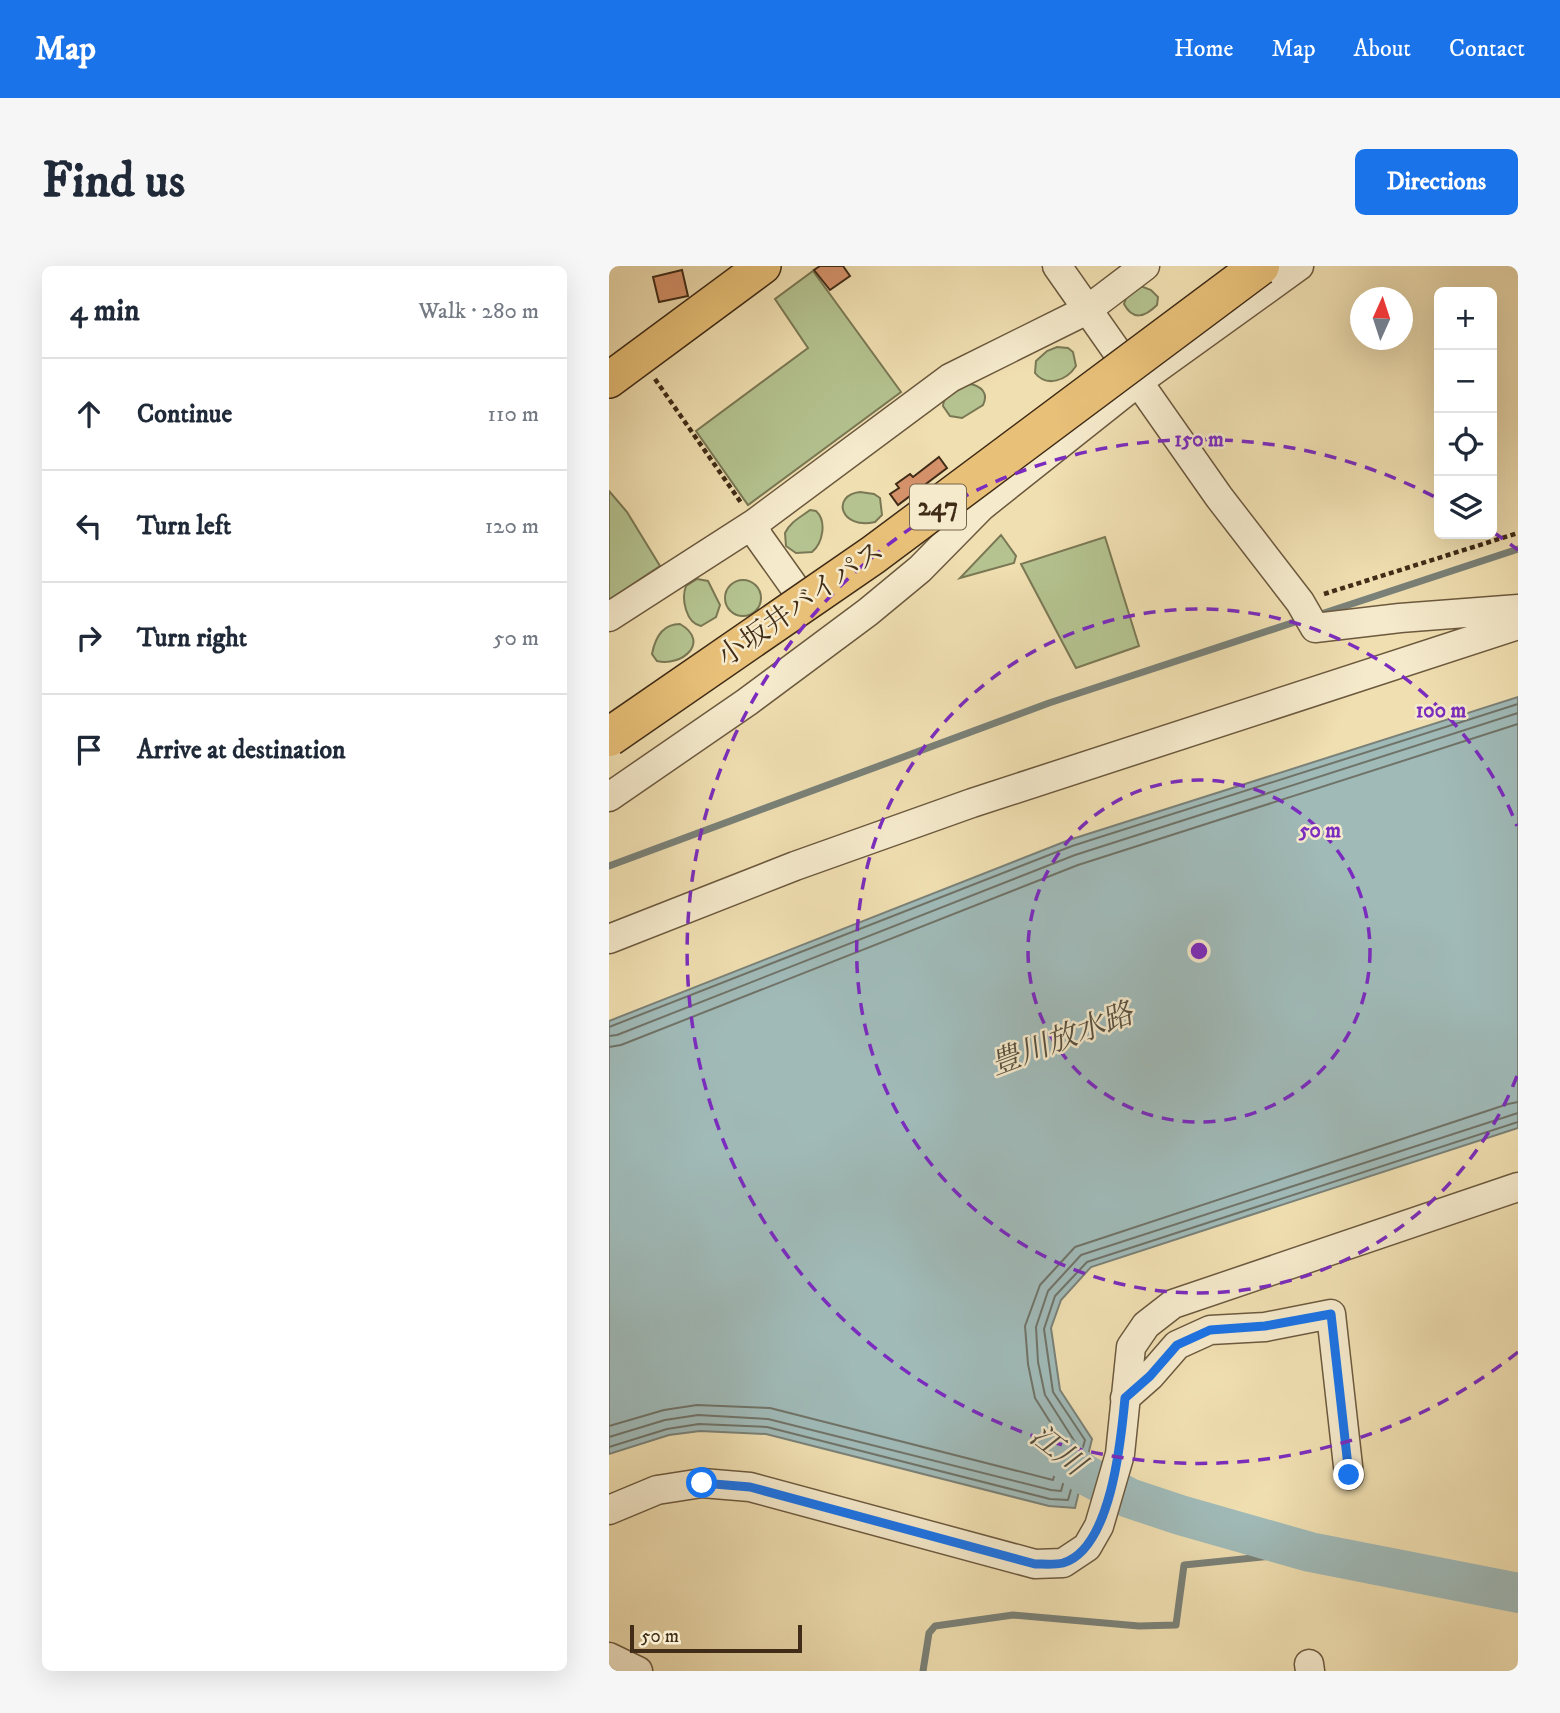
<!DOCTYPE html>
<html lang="en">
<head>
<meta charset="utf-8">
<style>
	:root { --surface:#fff; --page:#f6f6f7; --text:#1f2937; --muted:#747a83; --line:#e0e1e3; --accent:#1a73e8 }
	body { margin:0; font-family:"IM FELL DW Pica","Noto Serif JP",serif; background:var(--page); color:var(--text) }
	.controls { position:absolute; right:21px; top:21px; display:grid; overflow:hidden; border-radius:10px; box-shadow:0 7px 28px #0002 }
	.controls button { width:63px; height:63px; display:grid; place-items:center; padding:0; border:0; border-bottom:2px solid var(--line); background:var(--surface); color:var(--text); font:35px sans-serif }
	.compass { position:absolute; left:741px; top:21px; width:63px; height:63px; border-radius:50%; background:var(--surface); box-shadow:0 7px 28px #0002; rotate:3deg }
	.scale { position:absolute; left:21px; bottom:18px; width:172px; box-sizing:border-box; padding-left:7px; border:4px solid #402c17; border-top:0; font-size:19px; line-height:24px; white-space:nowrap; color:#402c17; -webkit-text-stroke:5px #f5eacc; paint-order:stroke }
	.stop { position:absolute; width:21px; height:21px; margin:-16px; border:5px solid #1a73e8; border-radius:50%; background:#fff }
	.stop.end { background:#1a73e8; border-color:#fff; box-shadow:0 2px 7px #0008 }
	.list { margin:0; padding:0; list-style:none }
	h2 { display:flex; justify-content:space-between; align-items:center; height:91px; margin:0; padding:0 28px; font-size:30px }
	h2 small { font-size:23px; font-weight:400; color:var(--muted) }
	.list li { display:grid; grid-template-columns:46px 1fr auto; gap:21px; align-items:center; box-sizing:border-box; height:112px; padding:0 28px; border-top:2px solid var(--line) }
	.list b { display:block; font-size:26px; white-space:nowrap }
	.list em { font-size:23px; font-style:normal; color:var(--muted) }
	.icon { flex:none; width:38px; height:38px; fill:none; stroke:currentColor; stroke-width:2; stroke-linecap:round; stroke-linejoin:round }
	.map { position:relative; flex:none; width:909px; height:1405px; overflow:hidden; border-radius:10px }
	header { display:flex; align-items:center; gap:42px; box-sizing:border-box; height:98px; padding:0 35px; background:var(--accent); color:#fff }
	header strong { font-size:33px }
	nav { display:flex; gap:38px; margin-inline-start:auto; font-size:24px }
	.intro { display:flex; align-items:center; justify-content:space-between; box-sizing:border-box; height:168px; padding:0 42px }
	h1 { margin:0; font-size:49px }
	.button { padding:18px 32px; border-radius:10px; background:var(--accent); color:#fff; font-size:24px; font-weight:700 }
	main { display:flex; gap:42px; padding:0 42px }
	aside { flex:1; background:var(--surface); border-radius:10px; box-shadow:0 7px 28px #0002 }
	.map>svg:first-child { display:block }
	.green { fill:#b4c390; stroke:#7a7854; stroke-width:2 }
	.water { fill:#a0bab8; stroke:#7a8178; stroke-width:2 }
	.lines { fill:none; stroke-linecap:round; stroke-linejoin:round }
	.shore { stroke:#707368; stroke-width:2 }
	.stream { stroke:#7a8178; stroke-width:7 }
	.river { stroke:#a0bab8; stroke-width:40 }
	.building { fill:#d5926a; stroke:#402c17; stroke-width:2 }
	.minor-casing { stroke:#6c593e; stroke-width:31 }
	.major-casing { stroke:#402c17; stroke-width:38 }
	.path { stroke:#402c17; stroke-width:4.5; stroke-dasharray:5 3.5; stroke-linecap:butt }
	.minor { stroke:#f5eacc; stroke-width:28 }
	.major { stroke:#e8c078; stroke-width:35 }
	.highway-bridge-casing { stroke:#402c17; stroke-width:41; stroke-linecap:butt }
	.highway-bridge { stroke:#e8c078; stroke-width:38 }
	.route { stroke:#1a73e8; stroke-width:9 }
	.ring { fill:none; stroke:#7b2cbf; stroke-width:3.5; stroke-dasharray:12 9 }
	.labels { text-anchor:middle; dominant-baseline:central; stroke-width:5; stroke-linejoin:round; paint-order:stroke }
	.shield { fill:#f5eacc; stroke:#76654d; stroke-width:2 }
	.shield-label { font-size:26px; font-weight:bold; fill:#402c17 }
	.street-label { font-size:28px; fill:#402c17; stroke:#f5eacc }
	.water-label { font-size:30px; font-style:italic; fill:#58503f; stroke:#f5eacc }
	.centre { fill:#7b2cbf; stroke:#f5eacc; stroke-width:3.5 }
	.ring-label { font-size:21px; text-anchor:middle; font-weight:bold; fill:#7b2cbf; stroke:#f5eacc; stroke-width:5; stroke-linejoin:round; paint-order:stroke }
</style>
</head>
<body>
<header>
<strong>Map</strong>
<nav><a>Home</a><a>Map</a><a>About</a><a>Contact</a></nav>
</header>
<div class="intro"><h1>Find us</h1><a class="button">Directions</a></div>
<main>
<aside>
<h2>4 min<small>Walk · 280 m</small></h2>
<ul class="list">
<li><svg class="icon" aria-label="ahead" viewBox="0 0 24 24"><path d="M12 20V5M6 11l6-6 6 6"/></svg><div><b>Continue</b></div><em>110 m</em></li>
<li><svg class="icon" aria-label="left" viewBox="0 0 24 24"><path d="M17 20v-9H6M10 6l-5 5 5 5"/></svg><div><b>Turn left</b></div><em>120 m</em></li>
<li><svg class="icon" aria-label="right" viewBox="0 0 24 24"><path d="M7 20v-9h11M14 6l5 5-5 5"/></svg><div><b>Turn right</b></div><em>50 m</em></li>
<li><svg class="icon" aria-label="arrive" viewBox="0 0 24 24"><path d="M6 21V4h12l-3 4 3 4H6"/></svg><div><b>Arrive at destination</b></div></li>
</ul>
</aside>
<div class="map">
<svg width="909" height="1405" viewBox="0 0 909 1405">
	<rect width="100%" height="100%" fill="#f0dfb1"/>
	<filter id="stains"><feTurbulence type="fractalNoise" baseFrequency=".00286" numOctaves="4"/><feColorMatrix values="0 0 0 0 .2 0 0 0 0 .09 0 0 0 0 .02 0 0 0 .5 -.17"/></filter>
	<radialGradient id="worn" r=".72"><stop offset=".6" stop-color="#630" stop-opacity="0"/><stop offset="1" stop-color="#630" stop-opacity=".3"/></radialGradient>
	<!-- green -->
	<path class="green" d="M204,5l88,121 -153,113 -52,-74 112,-83 -33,-49z
		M529,19l13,5 7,7 -1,8c-12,12 -24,16 -33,-1l3,-9z
		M448,81l11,1 5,4 3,14c-9,14 -29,22 -41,7l1,-12 11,-10z
		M361,118c11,2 19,9 13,21l-21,13 -12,-2 -7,-10c1,-14 15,-17 27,-22z
		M0,225l18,21 33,54 -51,34z
		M251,226l14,2 6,4 2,17 -7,7c-35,8 -44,-27 -15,-30z
		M201,244l6,1c11,10 7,32 -4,41l-16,1 -10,-7 -1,-13c5,-11 16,-16 25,-23z
		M392,269l15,21 -2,7 -54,15z
		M496,271l34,109 -63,22 -55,-104z
		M88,313l11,2 12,24 -4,12 -15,9c-15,-3 -20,-27 -15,-40z
		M116 332a18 18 0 1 1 36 0a18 18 0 1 1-36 0Z
		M71,358c31,18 2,43 -23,37l-5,-7c3,-16 10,-30 28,-30z"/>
	<!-- water -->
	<path class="water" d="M909,431v431l-427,139 -30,33 -10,28 9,62 32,49 -17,69 -26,-2 -283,-72 -66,-3 -31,4 -60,19v-433l460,-181z"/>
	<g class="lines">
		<!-- shore -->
		<path class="shore" d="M0,761l463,-181 446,-142
			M0,770l8,-1 458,-180 443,-142
			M0,781l12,-2 457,-180 440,-141
			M0,1160l55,-16 33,-5 73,3 283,72 11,-36 -29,-46 -7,-34 -3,-38 15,-41 35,-38 433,-143 10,-2
			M0,1171l56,-17 33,-5 70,4 283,71 10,1 14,-49 -30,-47 -7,-33 -2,-35 12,-36 33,-36 437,-142
			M0,1181l58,-18 32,-5 68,3 283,72 18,1 17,-60 -32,-48 -9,-63 11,-33 32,-34 431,-140"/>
		<!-- stream -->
		<path class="stream" d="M706,350l203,-67
			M0,600l440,-163 255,-84
			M314,1405l6,-38 6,-7 78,-11 126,11 37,-1 8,-60 126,-13"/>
		<!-- river -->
		<path class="river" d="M432,1174l43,34 45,24 51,17 130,37 208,41"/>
	</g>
	<!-- building -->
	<path class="building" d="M211,0h23l7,10 -20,14 -16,-20z
		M73,4l6,26 -29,6 -6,-25z
		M330,191l8,11 -49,37 -8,-11 9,-6 -3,-4 14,-10 3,3z"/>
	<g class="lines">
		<!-- minor casing -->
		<g class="minor-casing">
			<path id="minor" d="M448,0l162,231 81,105 15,26 85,-10 118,-9
				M146,257l3,13 37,52
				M0,351l146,-94 195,-145 137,-68 58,-44
				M0,531l138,-95 121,-90 52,-43 62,-63 156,-124 161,-116
				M0,673l186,-73 177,-63 546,-178
				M516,1132l25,-22 27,-31 33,-15 55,-3 66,-13 18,161
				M0,1244l48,-20 45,-7 48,4 285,77 28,-1 24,-16 12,-21 21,-72 11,-107 15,-22 27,-21 345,-117
				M0,1391l29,14
				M700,1398l1,7"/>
		</g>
		<!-- major casing -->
		<g class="major-casing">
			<path id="major" d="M0,114l154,-114"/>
		</g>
		<!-- path -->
		<path class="path" d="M46,113l87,125
			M715,328l194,-61"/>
		<!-- minor -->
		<use href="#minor" class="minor"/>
		<!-- major -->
		<use href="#major" class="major"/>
		<!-- highway-bridge casing -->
		<g class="highway-bridge-casing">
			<path id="highway-bridge" d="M0,471l264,-182 387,-289"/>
		</g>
		<!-- highway-bridge -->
		<use href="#highway-bridge" class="highway-bridge"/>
	</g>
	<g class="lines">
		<!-- route -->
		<path class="route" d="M93,1217l48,4 285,77c9,0 20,1 28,-1 48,-14 58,-122 62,-165l25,-22 27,-31 33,-15 55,-4 66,-12 18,161"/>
	</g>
	<!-- distance rings -->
	<g class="ring">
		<circle cx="590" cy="685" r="171"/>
		<path d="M908 810A342 342 0 1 1 908 560"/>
		<path d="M909 1086A512 512 0 1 1 826 231M884 266A512 512 0 0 1 909 284"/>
	</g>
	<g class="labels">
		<!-- shield labels -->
		<rect class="shield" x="301" y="218.5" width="56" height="45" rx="5"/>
		<g class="shield-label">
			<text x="329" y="241">247</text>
		</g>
		<!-- street labels -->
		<g class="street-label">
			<text transform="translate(192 338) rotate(-35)">小坂井バイパス</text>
		</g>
		<!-- water labels -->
		<g class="water-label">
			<text transform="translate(453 774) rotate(-21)">豊川放水路</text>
			<text transform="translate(448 1185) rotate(38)">江川</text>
		</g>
	</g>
	<circle cx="590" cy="685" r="10" class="centre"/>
	<g class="ring-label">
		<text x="590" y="180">150 m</text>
		<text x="832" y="451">100 m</text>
		<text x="711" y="571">50 m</text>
	</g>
	<rect width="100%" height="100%" filter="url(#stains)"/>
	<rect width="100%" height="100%" fill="url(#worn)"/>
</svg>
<div class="controls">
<button>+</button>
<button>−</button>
<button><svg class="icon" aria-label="locate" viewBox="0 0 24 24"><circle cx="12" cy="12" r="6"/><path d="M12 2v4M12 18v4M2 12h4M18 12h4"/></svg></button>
<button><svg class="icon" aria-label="layers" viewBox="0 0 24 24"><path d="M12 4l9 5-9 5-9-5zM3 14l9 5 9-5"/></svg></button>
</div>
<svg class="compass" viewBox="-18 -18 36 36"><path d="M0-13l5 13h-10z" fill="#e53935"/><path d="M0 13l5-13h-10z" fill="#747a83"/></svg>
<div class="scale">50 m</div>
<div class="stop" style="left:93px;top:1217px"></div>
<div class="stop end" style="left:740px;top:1209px"></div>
</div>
</main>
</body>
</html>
